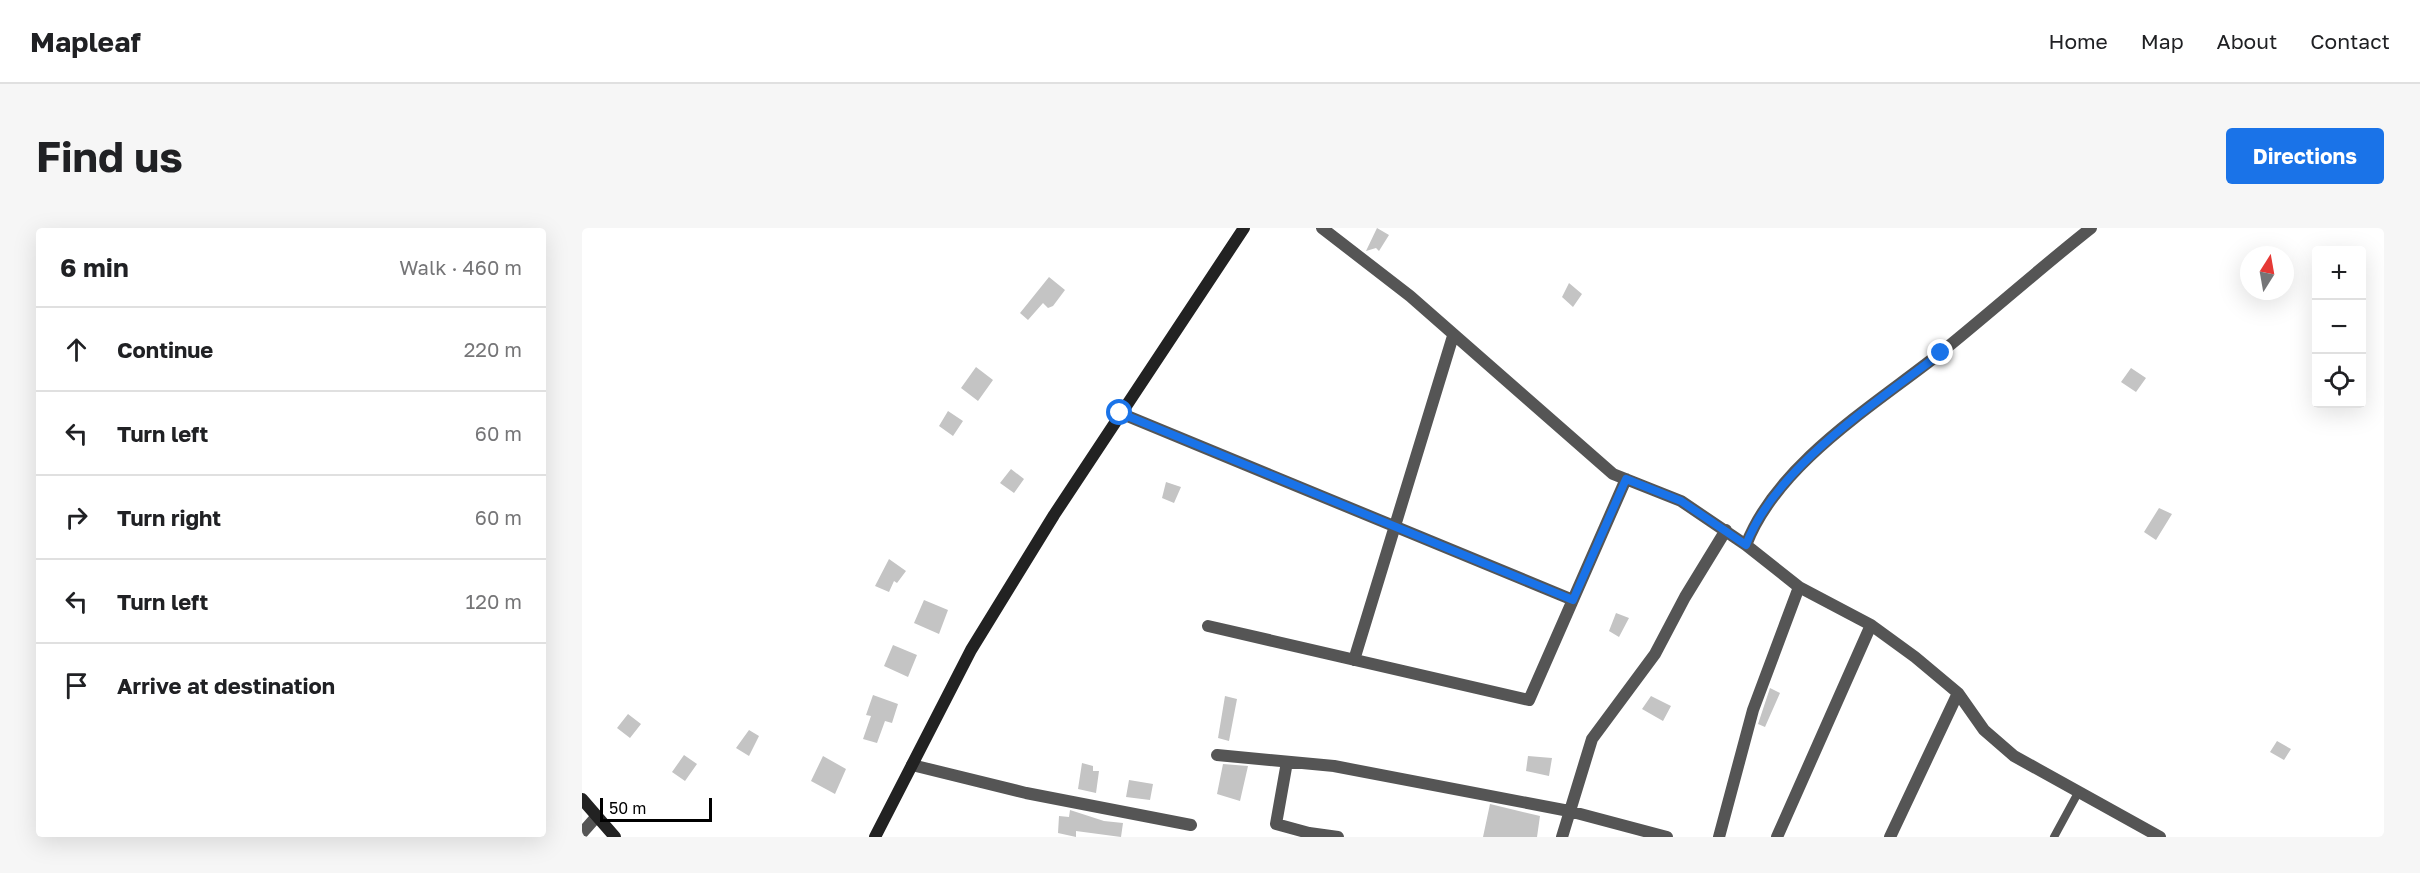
<!DOCTYPE html>
<html lang="en">
<head>
<meta charset="utf-8">
<style>
	:root { --surface:#fff; --page:#f6f6f6; --text:#202124; --muted:#757577; --line:#e0e0e0; --accent:#1a73e8 }
	body { margin:0; font-family:"Golos Text",sans-serif; background:var(--page); color:var(--text) }
	.controls { position:absolute; right:18px; top:18px; display:grid; overflow:hidden; border-radius:6px; box-shadow:0 6px 24px #0002 }
	.controls button { width:54px; height:54px; display:grid; place-items:center; padding:0; border:0; border-bottom:2px solid var(--line); background:var(--surface); color:var(--text); font:30px sans-serif }
	.compass { position:absolute; left:1658px; top:18px; width:54px; height:54px; border-radius:50%; background:var(--surface); box-shadow:0 6px 24px #0002; rotate:11deg }
	.scale { position:absolute; left:18px; bottom:15px; width:112px; box-sizing:border-box; padding-left:6px; border:3px solid #000; border-top:0; font-size:16px; line-height:21px; white-space:nowrap; color:#000; -webkit-text-stroke:4px #fff; paint-order:stroke }
	.stop { position:absolute; width:18px; height:18px; margin:-14px; border:4px solid #1a73e8; border-radius:50%; background:#fff }
	.stop.end { background:#1a73e8; border-color:#fff; box-shadow:0 2px 6px #0008 }
	.list { margin:0; padding:0; list-style:none }
	h2 { display:flex; justify-content:space-between; align-items:center; height:78px; margin:0; padding:0 24px; font-size:26px }
	h2 small { font-size:20px; font-weight:400; color:var(--muted) }
	.list li { display:grid; grid-template-columns:39px 1fr auto; gap:18px; align-items:center; box-sizing:border-box; height:84px; padding:0 24px; border-top:2px solid var(--line) }
	.list b { display:block; font-size:22px; white-space:nowrap }
	.list em { font-size:20px; font-style:normal; color:var(--muted) }
	.icon { flex:none; width:33px; height:33px; fill:none; stroke:currentColor; stroke-width:2; stroke-linecap:round; stroke-linejoin:round }
	.map { position:relative; flex:none; width:1802px; height:609px; overflow:hidden; border-radius:6px }
	header { display:flex; align-items:center; gap:36px; box-sizing:border-box; height:84px; padding:0 30px; background:var(--surface); border-bottom:2px solid var(--line) }
	header strong { font-size:28px }
	nav { display:flex; gap:33px; margin-inline-start:auto; font-size:21px }
	.intro { display:flex; align-items:center; justify-content:space-between; box-sizing:border-box; height:144px; padding:0 36px }
	h1 { margin:0; font-size:42px }
	.button { padding:15px 27px; border-radius:6px; background:var(--accent); color:#fff; font-size:21px; font-weight:700 }
	main { display:flex; gap:36px; padding:0 36px }
	aside { flex:1; background:var(--surface); border-radius:6px; box-shadow:0 6px 24px #0002 }
	.map>svg:first-child { display:block }
	.building { fill:#c4c4c4 }
	.lines { fill:none; stroke-linecap:round; stroke-linejoin:round }
	.lane { stroke:#555; stroke-width:8 }
	.street { stroke:#555; stroke-width:12 }
	.secondary { stroke:#222; stroke-width:12 }
	.route { stroke:#1a73e8; stroke-width:8 }
</style>
</head>
<body>
<header>
<strong>Mapleaf</strong>
<nav><a>Home</a><a>Map</a><a>About</a><a>Contact</a></nav>
</header>
<div class="intro"><h1>Find us</h1><a class="button">Directions</a></div>
<main>
<aside>
<h2>6 min<small>Walk · 460 m</small></h2>
<ul class="list">
<li><svg class="icon" aria-label="ahead" viewBox="0 0 24 24"><path d="M12 20V5M6 11l6-6 6 6"/></svg><div><b>Continue</b></div><em>220 m</em></li>
<li><svg class="icon" aria-label="left" viewBox="0 0 24 24"><path d="M17 20v-9H6M10 6l-5 5 5 5"/></svg><div><b>Turn left</b></div><em>60 m</em></li>
<li><svg class="icon" aria-label="right" viewBox="0 0 24 24"><path d="M7 20v-9h11M14 6l5 5-5 5"/></svg><div><b>Turn right</b></div><em>60 m</em></li>
<li><svg class="icon" aria-label="left" viewBox="0 0 24 24"><path d="M17 20v-9H6M10 6l-5 5 5 5"/></svg><div><b>Turn left</b></div><em>120 m</em></li>
<li><svg class="icon" aria-label="arrive" viewBox="0 0 24 24"><path d="M6 21V4h12l-3 4 3 4H6"/></svg><div><b>Arrive at destination</b></div></li>
</ul>
</aside>
<div class="map">
<svg width="1802" height="609" viewBox="0 0 1802 609">
	<rect width="100%" height="100%" fill="#fff"/>
	<!-- building -->
	<path class="building" d="M795,0l12,7 -10,16 -3,-3 -10,3z
		M467,49l16,13 -12,16 -5,2 -5,-5 -15,17 -8,-7z
		M987,55l13,11 -9,13 -11,-10z
		M394,139l17,13 -15,21 -17,-13z
		M1549,140l15,10 -10,14 -15,-10z
		M366,183l15,10 -10,15 -14,-10z
		M429,241l13,10 -10,14 -14,-10z
		M584,254l15,5 -7,16 -12,-5z
		M1577,280l13,6 -16,26 -12,-8z
		M307,331l17,12 -9,12 -3,-2 -5,11 -14,-6z
		M342,372l24,10 -9,24 -25,-11z
		M1034,385l13,5 -10,19 -10,-6z
		M311,417l24,10 -9,22 -24,-11z
		M1188,460l10,5 -15,34 -7,-3z
		M291,467l25,9 -6,19 -7,-2 -8,22 -14,-4 8,-23 -5,-1z
		M643,468l12,3 -8,42 -11,-3z
		M1069,468l20,10 -8,15 -21,-12z
		M46,486l13,10 -11,14 -13,-10z
		M167,502l10,6 -10,20 -13,-8z
		M1695,513l14,8 -7,11 -14,-8z
		M102,527l13,9 -12,17 -13,-9z
		M241,528l23,13 -11,25 -24,-13z
		M946,528l24,2 -3,18 -23,-5z
		M500,535l11,3v5h6l-3,22 -18,-4z
		M641,536l25,2 -8,35 -23,-7z
		M547,552l24,4 -3,16 -24,-3z
		M908,576l50,12 -3,21h-54z
		M488,582l34,11 19,2 -2,14 -45,-6v6l-18,-4 1,-17 10,1z"/>
	<g class="lines">
		<!-- lane -->
		<path class="lane" d="M1472,609l25,-46"/>
		<!-- street -->
		<path class="street" d="M740,0l88,68 203,178 68,27 65,44c31,-81 127,-139 193,-191 51,-41 100,-85 152,-126
			M538,185l453,187
			M1164,317l53,42 72,38 44,32 43,36 26,37 30,26 146,81
			M626,398l321,74 97,-221
			M772,432l99,-324
			M635,527l117,11 235,45 98,26
			M705,534l-11,62 33,9 29,4
			M330,537l114,28 165,32
			M0,605l15,-17
			M980,609l30,-98 63,-85 30,-57 41,-67
			M1137,609l34,-127 46,-123
			M1195,609l94,-212
			M1308,609l68,-144"/>
		<!-- secondary -->
		<path class="secondary" d="M0,571l33,38
			M293,609l96,-187 83,-135 190,-287"/>
	</g>
	<g class="lines">
		<!-- route -->
		<path class="route" d="M538,185l453,187 53,-121 55,22 65,44c29,-78 130,-142 195,-192"/>
	</g>
</svg>
<div class="controls">
<button>+</button>
<button>−</button>
<button><svg class="icon" aria-label="locate" viewBox="0 0 24 24"><circle cx="12" cy="12" r="6"/><path d="M12 2v4M12 18v4M2 12h4M18 12h4"/></svg></button>
</div>
<svg class="compass" viewBox="-18 -18 36 36"><path d="M0-13l5 13h-10z" fill="#e53935"/><path d="M0 13l5-13h-10z" fill="#757577"/></svg>
<div class="scale">50 m</div>
<div class="stop" style="left:538px;top:185px"></div>
<div class="stop end" style="left:1359px;top:125px"></div>
</div>
</main>
</body>
</html>
